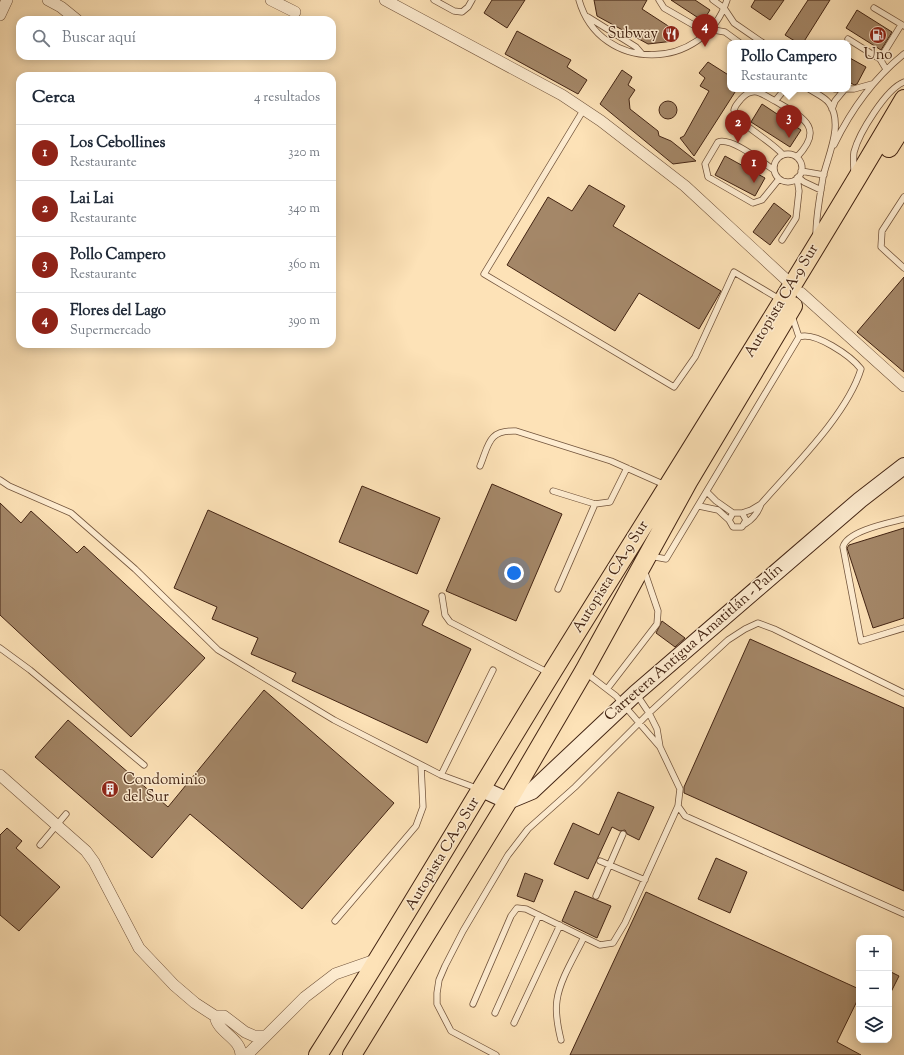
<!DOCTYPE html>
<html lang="es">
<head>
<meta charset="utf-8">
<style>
	:root { --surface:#fff; --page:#f6f6f7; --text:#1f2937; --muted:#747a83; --line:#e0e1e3; --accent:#8f2418 }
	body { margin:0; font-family:"Sorts Mill Goudy",serif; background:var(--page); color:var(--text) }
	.controls { position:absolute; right:12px; bottom:12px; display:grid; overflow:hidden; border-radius:8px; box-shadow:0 2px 10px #0003 }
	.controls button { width:36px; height:36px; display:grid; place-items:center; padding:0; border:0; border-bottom:1px solid var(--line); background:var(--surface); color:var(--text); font:20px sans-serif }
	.you { position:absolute; left:514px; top:573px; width:14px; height:14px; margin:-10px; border:3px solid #fff; border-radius:50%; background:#1a73e8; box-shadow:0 0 0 6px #1a73e833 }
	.badge { display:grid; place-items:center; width:26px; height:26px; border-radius:50%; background:var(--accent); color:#fff; font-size:13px; font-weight:700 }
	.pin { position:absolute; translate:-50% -33px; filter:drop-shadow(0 1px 2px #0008) }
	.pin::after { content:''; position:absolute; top:21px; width:14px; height:12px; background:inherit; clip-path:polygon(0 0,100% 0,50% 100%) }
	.popup { position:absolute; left:727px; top:40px; width:124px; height:52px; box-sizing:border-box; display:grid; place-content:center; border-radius:8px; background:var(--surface); filter:drop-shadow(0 1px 3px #0005); font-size:13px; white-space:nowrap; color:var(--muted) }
	.popup b { font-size:15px; color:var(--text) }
	.popup::after { content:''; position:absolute; left:50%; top:100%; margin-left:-8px; border:8px solid transparent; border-top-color:var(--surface) }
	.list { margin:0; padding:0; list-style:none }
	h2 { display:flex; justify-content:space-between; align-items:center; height:52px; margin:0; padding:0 16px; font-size:17px }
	h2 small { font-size:13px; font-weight:400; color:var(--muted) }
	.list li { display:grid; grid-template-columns:26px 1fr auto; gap:12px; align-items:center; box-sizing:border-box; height:56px; padding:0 16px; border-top:1px solid var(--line) }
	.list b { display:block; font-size:15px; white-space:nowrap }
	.list p { margin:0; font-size:13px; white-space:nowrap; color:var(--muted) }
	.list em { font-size:13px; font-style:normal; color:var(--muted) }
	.icon { flex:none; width:22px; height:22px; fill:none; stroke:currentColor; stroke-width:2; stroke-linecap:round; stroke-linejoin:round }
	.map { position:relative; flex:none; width:904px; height:1055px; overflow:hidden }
	.search { position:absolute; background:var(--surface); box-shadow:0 2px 10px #0003; left:16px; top:16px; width:320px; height:44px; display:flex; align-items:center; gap:10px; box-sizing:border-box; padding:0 14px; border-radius:12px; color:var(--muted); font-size:15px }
	.panel { position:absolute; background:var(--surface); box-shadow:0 2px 10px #0003; left:16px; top:72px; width:320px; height:276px; border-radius:12px }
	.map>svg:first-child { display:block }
	.building { fill:#a48768; stroke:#432413 }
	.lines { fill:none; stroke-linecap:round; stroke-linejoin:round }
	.service-casing { stroke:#72543c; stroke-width:7 }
	.minor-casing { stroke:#72543c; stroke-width:12 }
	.secondary-casing { stroke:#432413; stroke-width:18 }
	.trunk-casing { stroke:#432413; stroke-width:20 }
	.service { stroke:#feecd0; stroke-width:5.5 }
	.minor { stroke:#feecd0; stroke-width:11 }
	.secondary { stroke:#feecd0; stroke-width:16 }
	.trunk { stroke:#fde2b7; stroke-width:18 }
	.labels { text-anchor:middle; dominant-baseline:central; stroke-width:3; stroke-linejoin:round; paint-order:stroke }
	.poi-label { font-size:15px; fill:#432413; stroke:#feecd0; text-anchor:end }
	.street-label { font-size:15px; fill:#432413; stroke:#feecd0 }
</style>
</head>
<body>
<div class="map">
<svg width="904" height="1055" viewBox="0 0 904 1055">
	<rect width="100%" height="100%" fill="#fde2b7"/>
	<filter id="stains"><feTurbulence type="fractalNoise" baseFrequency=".005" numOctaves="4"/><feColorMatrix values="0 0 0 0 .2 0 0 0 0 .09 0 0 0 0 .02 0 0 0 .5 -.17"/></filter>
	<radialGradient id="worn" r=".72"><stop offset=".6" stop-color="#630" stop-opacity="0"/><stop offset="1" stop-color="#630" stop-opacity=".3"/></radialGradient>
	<!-- building -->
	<path class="building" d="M492,0h33l-18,28 -23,-15z
		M594,0h53l-5,9 37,24 -5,8 -26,3 -51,-28z
		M671,0h24l15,10 -7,11z
		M755,0h29l-14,20 -19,-13z
		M808,0h22l-27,43h-5l-13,-8z
		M857,10l35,22 -11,18 -35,-22z
		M517,31l54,29 -4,7 20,13 -9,14 -73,-40z
		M848,57l18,10 -9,17 -3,1 -6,-4z
		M708,62l22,14v13h7l-43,67 -14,-18 4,-2 25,-45 -9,-5 5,-8 -6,-5z
		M622,70l10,7 -4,8 7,5 -6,9 1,10 28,22 1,5 12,5 25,20 -23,3 -73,-60z
		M659 110a9 9 0 1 1 18 0a9 9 0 1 1-18 0Z
		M762,104l39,26 -11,17 -39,-25z
		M725,156l40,22 -10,18 -40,-21z
		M589,185l36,21 -12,20 108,65 -22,38 -60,-36 -24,38 -108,-66 41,-68 24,14z
		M774,203l17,13 -21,29 -17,-13z
		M904,277v95l-47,-40z
		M492,484l70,30 -46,107 -70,-30z
		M362,486l78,32 -23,56 -78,-32z
		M0,503l21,20 10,-12 46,42 7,-7 121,112 -74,79 -131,-122z
		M208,510l221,101 -7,14 49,24 -44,94 -135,-62 4,-8 -45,-19 7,-16 -46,-19 5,-12 -43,-19z
		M904,528v90l-31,10 -26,-80 2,-3z
		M662,621l23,17 -10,9 -19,-14z
		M750,639l154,69v183l-220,-98v-6z
		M264,690l130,113 -92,106 -112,-95 -38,44 -117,-101 33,-37 100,87z
		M618,792l36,15 -15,33 -12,-6 -2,-4 -5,1 -8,-4 -24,52 -34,-15 19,-41 26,12z
		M7,828l15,13 -6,7 44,39 -41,44 -19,-16v-80z
		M716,858l31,14 -17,41 -32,-14z
		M525,873l18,7 -9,22 -17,-6z
		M575,891l36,15 -14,32 -35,-17z
		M646,892l213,97v8l-22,45 24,13h-291z
		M889,971l10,5 -10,20z"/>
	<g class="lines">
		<!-- service casing -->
		<g class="service-casing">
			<path id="service" d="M434,0l20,11 8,1 6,-5 4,-7
				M579,0c21,74 125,72 148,0
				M659,0l5,8 33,19 28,5 15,11
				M713,0l11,8 10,15 29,20
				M874,8l30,18
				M588,17l48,30 6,7
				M848,39l32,20 6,10
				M880,59l21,-34
				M785,89l-10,12c27,16 51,26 22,56
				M809,89c6,4 16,8 20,14 15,21 -1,52 -6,74 -3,20 -7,38 -7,58
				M835,89h19l18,-5
				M775,101c-13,-7 -22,-16 -34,-2 -3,4 -6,6 -7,11 2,13 38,31 49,45
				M584,109l-100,165 190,113 21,-30 39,-85 47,28
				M832,109l3,-8 9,-11
				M834,145c17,-35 39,-66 70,-91
				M774 168a14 14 0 1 1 28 0a14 14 0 1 1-28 0Z
				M774,170c-12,-8 -42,-33 -56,-28l-13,22 3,13 45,26 9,-3 17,-21
				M801,171l23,4
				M854,173c0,-7 -1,-15 0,-21 5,-19 32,-63 50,-70
				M798,177l6,5 17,8
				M904,197l-22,34 -1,16 23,21
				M782,240l14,-22 3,-27 -2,-13
				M480,466c9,-22 8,-36 36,-35l95,30 54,24
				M0,480l9,6 62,27 64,56 83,81 116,70 107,55 38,14
				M553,491l42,13 15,-2 17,-34
				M707,492l9,9 17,12h9l4,7 -4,7h-9l-4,-7 4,-7
				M699,506l19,4 11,10
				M742,513l9,-3 10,-6c32,-37 86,-89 100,-135 -10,-13 -46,-38 -62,-32
				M904,519c-16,4 -57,12 -61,28l18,94 43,-13
				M745,524c8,-5 13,-11 16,-20
				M650,556l16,3 133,-222 -7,-21
				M558,589l37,-85
				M442,596l3,19 5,7 99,51
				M0,648l30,22 114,95
				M586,673l30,23 44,51
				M607,689l50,-65 1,-13 -14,-41
				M441,775l52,-105
				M678,806l7,10 219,98
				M40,845l26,-31
				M600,861l45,19
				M596,896l27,-62
				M335,921l81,-95 7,-19 -2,-41
				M473,1004l38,-88 6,-8 9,1 74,36 13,-2 12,-20 53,-117 2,-17 -20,-42 -3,-18 -8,-16 -12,-18
				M495,1013l44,-98
				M514,1023l46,-98
				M561,1040c-3,-12 -6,-27 -4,-40 3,-21 18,-44 27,-63
				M496,1055l-45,-24 -14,-27v-11l2,-13 6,-14 18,-35 45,-76 20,-26 47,-42 74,-74 79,-73 17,-11 13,-6 16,6 130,64"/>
		</g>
		<!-- minor casing -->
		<g class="minor-casing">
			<path id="minor" d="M48,0l13,7 16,13
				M271,0l24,12
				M385,0l177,95 39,26 84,65 107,99
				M0,15l7,-15
				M801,293l103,93
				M0,775l86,76 8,11 45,86 35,37 21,18 20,13h9l21,16 9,4h12
				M215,1016c3,17 26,22 26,39
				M247,1055l58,-58 30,-23 43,-15"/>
		</g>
		<!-- secondary casing -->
		<g class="secondary-casing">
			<path id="secondary" d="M482,789l26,12 24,-10 104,-98 224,-193 44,-34"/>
		</g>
		<!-- trunk casing -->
		<g class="trunk-casing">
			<path id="trunk" d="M889,148l15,-24
				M318,1055c83,-130 160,-263 241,-394 116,-187 234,-373 345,-562
				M352,1055l156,-254 76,-130 104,-189 105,-176"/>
		</g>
		<!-- service -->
		<use href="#service" class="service"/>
		<!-- minor -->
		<use href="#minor" class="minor"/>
		<!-- secondary -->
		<use href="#secondary" class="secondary"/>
		<!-- trunk -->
		<use href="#trunk" class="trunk"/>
	</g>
	<!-- icons -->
	<defs>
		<g id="restaurant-disc" transform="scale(0.9)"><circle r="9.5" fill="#8f2418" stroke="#feecd0"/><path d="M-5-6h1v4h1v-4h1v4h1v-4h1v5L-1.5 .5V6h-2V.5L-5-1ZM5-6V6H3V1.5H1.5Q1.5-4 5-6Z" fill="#fff"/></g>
		<g id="fuel-disc" transform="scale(0.9)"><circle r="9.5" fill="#8f2418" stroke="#feecd0"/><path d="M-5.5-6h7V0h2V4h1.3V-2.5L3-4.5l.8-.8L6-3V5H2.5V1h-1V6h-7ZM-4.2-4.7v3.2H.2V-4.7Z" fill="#fff"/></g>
		<g id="building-disc" transform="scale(0.9)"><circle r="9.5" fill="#8f2418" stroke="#feecd0"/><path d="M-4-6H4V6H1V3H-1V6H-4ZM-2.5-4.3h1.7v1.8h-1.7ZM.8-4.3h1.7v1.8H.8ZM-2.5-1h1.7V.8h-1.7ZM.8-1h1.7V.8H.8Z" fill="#fff"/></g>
	</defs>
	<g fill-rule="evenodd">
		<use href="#restaurant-disc" x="671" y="34"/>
		<use href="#fuel-disc" x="878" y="35"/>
		<use href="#building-disc" x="110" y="789"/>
	</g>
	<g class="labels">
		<!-- poi labels -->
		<g class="poi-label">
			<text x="658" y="34">Subway</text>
			<text x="878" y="55" text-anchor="middle">Uno</text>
			<text x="123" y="780" text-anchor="start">Condominio<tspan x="123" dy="17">del Sur</tspan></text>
		</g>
		<!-- street labels -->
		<g class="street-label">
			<text transform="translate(782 301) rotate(-59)">Autopista CA-9 Sur</text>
			<text transform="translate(611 577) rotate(-58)">Autopista CA-9 Sur</text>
			<text transform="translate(694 643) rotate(-41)">Carretera Antigua Amatitlán - Palín</text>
			<text transform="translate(443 854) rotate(-59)">Autopista CA-9 Sur</text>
		</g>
	</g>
	<rect width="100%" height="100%" filter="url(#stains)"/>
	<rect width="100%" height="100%" fill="url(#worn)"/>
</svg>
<div class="controls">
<button>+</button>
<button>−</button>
<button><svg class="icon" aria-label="layers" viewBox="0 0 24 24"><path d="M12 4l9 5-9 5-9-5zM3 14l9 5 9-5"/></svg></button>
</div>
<div class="you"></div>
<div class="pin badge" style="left:754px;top:183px">1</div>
<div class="pin badge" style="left:738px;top:143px">2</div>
<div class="pin badge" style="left:789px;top:138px">3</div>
<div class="popup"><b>Pollo Campero</b>Restaurante</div>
<div class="pin badge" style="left:705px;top:47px">4</div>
<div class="search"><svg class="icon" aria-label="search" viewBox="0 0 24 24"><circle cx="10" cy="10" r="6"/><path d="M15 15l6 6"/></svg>Buscar aquí</div>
<section class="panel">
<h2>Cerca<small>4 resultados</small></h2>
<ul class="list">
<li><span class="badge">1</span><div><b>Los Cebollines</b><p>Restaurante</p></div><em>320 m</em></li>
<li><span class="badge">2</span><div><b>Lai Lai</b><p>Restaurante</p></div><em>340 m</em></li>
<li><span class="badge">3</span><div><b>Pollo Campero</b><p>Restaurante</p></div><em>360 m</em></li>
<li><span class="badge">4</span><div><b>Flores del Lago</b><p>Supermercado</p></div><em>390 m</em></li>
</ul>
</section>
</div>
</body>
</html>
